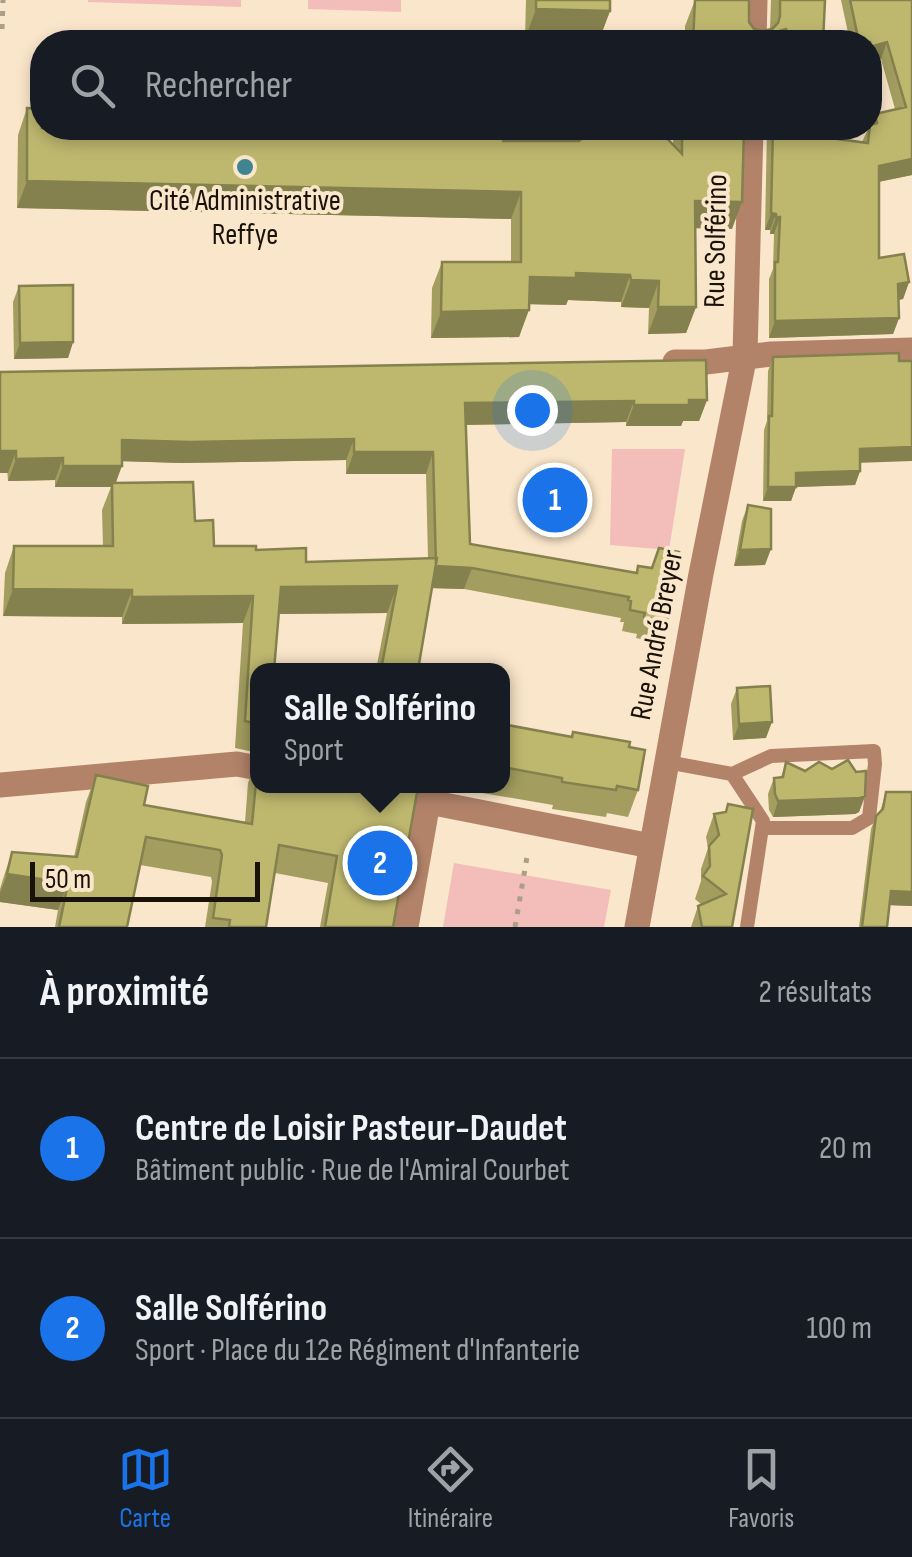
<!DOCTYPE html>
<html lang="fr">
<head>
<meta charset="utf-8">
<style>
	:root { --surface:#171b24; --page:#20242c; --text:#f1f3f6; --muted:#9ea1a6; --line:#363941; --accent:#1a73e8 }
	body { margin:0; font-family:"Sofia Sans Condensed",sans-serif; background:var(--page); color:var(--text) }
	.scale { position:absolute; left:30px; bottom:25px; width:230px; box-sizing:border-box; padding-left:10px; border:5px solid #191209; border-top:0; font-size:28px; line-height:35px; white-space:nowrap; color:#191209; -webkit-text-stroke:8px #fae6ca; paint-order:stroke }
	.you { position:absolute; left:532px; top:410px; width:35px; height:35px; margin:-25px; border:8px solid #fff; border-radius:50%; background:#1a73e8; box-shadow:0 0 0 15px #1a73e833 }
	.badge { display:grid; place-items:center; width:65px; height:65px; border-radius:50%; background:var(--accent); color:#fff; font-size:32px; font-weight:700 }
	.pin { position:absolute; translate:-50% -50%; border:5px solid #fff; box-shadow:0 2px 10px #0006 }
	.popup { position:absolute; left:250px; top:663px; width:260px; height:130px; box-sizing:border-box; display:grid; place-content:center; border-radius:20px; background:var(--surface); filter:drop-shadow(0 2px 8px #0005); font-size:32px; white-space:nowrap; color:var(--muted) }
	.popup b { font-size:38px; color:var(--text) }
	.popup::after { content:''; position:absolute; left:50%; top:100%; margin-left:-20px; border:20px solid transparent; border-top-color:var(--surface) }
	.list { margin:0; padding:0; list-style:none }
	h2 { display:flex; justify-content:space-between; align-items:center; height:130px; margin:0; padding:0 40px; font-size:42px }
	h2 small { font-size:32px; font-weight:400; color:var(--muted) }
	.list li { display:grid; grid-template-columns:65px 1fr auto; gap:30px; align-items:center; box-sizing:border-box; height:180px; padding:0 40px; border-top:2px solid var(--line) }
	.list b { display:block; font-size:38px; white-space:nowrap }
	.list p { margin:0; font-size:32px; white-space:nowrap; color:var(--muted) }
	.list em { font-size:32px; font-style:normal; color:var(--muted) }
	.icon { flex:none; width:55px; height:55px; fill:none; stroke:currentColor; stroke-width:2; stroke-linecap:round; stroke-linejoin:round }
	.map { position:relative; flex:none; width:912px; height:927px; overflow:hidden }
	.search { position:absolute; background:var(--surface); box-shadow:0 5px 15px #0003; left:30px; right:30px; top:30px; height:110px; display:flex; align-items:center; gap:25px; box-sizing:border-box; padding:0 35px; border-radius:40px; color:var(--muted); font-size:38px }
	.sheet { height:490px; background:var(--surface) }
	nav { display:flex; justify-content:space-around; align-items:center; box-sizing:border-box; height:140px; border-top:2px solid var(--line); background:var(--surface); font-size:28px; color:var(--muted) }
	nav a { display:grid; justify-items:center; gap:5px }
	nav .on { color:var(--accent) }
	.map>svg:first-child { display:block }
	.green { fill:#f3bdba }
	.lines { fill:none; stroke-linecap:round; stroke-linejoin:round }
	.path { stroke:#ad9e88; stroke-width:5; stroke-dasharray:5 8; stroke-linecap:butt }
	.service { stroke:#b28369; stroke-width:14 }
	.minor { stroke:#b28369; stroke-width:25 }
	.wall { fill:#a39e5f; fill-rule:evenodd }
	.shaded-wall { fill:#85814e }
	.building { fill:#beb86f; stroke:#85814e; stroke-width:2.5 }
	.poi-dot { fill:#408492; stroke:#fae6ca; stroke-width:4 }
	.labels { text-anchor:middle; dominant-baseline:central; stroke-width:8; stroke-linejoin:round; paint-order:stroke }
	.poi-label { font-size:30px; fill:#191209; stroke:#fae6ca }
	.street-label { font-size:30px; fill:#191209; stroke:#fae6ca }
</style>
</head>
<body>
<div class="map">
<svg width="912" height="927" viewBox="0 0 912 927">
	<rect width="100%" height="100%" fill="#fae6ca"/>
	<!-- green -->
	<path class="green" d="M88,0h153v7l-153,-5z
		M308,0h93v12l-93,-3z
		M612,449h73l-16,101 -59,-5z
		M454,863l157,27 -7,37h-161z"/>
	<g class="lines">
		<!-- path -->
		<path class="path" d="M2,29l1,-29
			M515,927l13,-76"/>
		<!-- service -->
		<path class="service" d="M667,762l65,12 31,47 -16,106
			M732,774l39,-18 103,-5 1,13 -6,54 -17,10h-90"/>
		<!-- minor -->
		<path class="minor" d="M754,42l1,-42
			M675,362h31l65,-8 141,-4
			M0,785l237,-21 21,4
			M348,786l303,60
			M406,927l22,-125
			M637,927l64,-353 44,-219 6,-227"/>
	</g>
	<!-- wall -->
	<path class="wall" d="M526,0h84v11l-11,29 -74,-1z
		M695,0l54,22 5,7 8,2 8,-2 1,-29h54l-2,42h-138v-16z
		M841,0h71v175l-33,7v76l30,24 -6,17 -5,1 1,18 -6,16 -124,4v-59l4,-10 1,-35h-4v-4h-5l2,-102h53l3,9 39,5 13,-28 20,-5 -14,-50 -11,-17h-20z
		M27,108l476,33 170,3 1,-16h70l-12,101 -36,-1v79l-10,26 -38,1 1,-26 -28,-1v-5l-53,-2 -2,5 -37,-1 -10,33 -88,1 1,-50 10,-26h69v-43l-494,-11 1,-73z
		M19,286l54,56 -5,16 -54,1 -1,-57z
		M773,357l87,106v8l-5,14 -59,2 -5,14h-28l1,-71 3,-9 1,-50z
		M0,372l707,28 -8,21h-16l-2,5h-55v-4l-160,3 4,119 165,29 3,-7 29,56 -8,21 -23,-5 1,-4 -15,-3 2,-9h-4l1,-4 -157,-29 -32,-1 -14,82h-42l11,-57 -108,1 -21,56v83l-23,-5 8,-125 -121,1v-7l-119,-1 2,-43 9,-27h89l-1,-36 9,-23h-56v-7l-47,1zM346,460v14h80l2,84 -122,4 -50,-12 -42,-4 -19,-25 -79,-38 6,-22 60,2z
		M748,505l17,60 -31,1 8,-45z
		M737,688l29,50 -33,2 -2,-36z
		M502,724l69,12 2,-4 56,15 9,43 -10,27 -21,-4 -1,4 -54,-8 1,-4 -112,-19h61z
		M258,757l151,29 -16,141h-73l8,-44 -53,-10 -9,54h-61l7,-45 -1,-5 -71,-12 -13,62h-72l3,-17 -58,-8v-13l3,-10 9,-27 62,5 12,-55 10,-27 48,30 101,17 3,-39z
		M786,762l79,34 -6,16 -4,2 -82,3 -4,-7 -1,-16 6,-16 7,-1z
		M886,792l26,114 -22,-1 -3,22h-28l12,-98 5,-13 4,-4z
		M728,804l4,123h-41l7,-21 4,-1 -7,-6 6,-18v-12l7,-21 -2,-11 8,-23 11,-2z"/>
	<!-- shaded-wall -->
	<path class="shaded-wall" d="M536,9l74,2 -11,29 -74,-1z
		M786,29l-4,13h-40z
		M887,42l-6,17 -11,3v-15z
		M912,159v16l-40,8 7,-17z
		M27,181l494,11 -10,27 -494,-11z
		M695,201l47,1 -10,27 -46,-1z
		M771,213l5,1 -6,16h-5z
		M776,217h4l-6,17h-4z
		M576,273l54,2 -9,27 -53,-2 -2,5 -46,-1 10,-27z
		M631,280l28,1 -10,27 -28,-1z
		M909,282l-6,17 -11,2 6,-17z
		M658,307h38l-10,26 -38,1z
		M529,310l-10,27 -88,1 10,-26z
		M899,318l-6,16 -124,4 6,-17z
		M73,342l-5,16 -54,1 6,-16z
		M689,400h18l-8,21h-16l-2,5h-55l8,-21z
		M634,401l-8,21 -169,3 8,-22z
		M354,439l-8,21 -164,3 -67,-2 7,-21z
		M912,447v14l-57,2 5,-14z
		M0,451h16l-8,22h-8z
		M354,452h79l-7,22h-80z
		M63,458l-8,22 -47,1 8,-22z
		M63,466h59l-8,21 -2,-4 -1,4h-56z
		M860,471l-5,14 -59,2 -5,14h-28l5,-14 28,-14z
		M771,549l-6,16 -31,1 6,-16z
		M436,566l36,2 -8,21 -36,-1z
		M397,586l-10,27 -116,1 10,-27z
		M13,589l119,1 -10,27 -119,-1z
		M253,596l-10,27 -121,1 10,-27z
		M772,722l-6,16 -33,2 6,-16z
		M865,796l-6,16 -4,2 -82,3 5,-16z
		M7,874l61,9 -10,27 -58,-8v-9z
		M891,891l21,1v14l-26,-1z"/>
	<!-- building -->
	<path class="building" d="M536,0h74v11l-74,-2z
		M695,0h54v22l5,7 8,2 10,-2 6,-6 2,-7v-16h45l-2,42h-32l-5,-13 -44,13h-49z
		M850,0h62v159l-33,7v92l25,-4 5,28 -11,2 1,34 -124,3v-59h3l2,-45h-4v-3l-5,-1 2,-85h47l3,9 45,6 2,-18 7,-2 -2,-9 31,-7 -19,-65 -17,5v-5h-11z
		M27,108l15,1v19h461v13h76l15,-13h63l25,26v-26h62l-2,74 -47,-1 1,106h-38l1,-26 -28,-1 -1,-5 -54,-2v5l-46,-1 -1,33 -88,2 1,-50h79v-70l-494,-11z
		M73,285v57l-53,1 -1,-57z
		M899,353v8h13v86l-52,2v22l-64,2v14h-28l1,-71h3l1,-59z
		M706,360l1,40h-18v5h-55v-4l-169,2 5,141 167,29 1,-7 14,2 7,-20 20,4 -12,70 -23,-5 1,-4 -15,-3 1,-9 -3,-1 1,-3 -157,-29 -36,-2 -3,-114h-79v-13l-164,3 -68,-2v26h-59v-8l-47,1v-8h-16v-79z
		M193,482l2,39 18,-1 1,26h42v4l50,-2v14l131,-4 -19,112h-37l16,-84 -116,1 -7,83h-16v54l-13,-3 8,-125 -121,1v-7l-119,-1 1,-43h99l-1,-63z
		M748,505l23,4v40l-31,1z
		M770,686l2,36 -33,2 -2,-36z
		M502,724l70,13 1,-5 57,10 -1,5 16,3 -7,40 -21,-4 -1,4 -54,-8v-4l-60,-11z
		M848,760l8,12 10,-1 -1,25 -5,2 -82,3 -3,-7 -1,-16 9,-1 3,-15 19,9 14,-9 13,7z
		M258,762v24h151l9,1 -25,140h-68l12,-71 -58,-11 -13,82h-37l1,-7 -17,-2 9,-63 -2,-5 -74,-13 -19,90h-68l9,-44 -61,-9 5,-22 65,5 19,-82 52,11 -4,19 108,19z
		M886,792h26v100l-21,-1 -4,36h-25l14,-111 7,-7z
		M728,804l25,5 -21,118h-30l-4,-21 28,-12 -23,-18 7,-10 -1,-20 10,-11 -5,-21 12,-2z"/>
	<!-- markers -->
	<circle class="poi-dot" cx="245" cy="167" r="10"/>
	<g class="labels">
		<!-- poi labels -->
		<g class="poi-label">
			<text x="245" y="201">Cité Administrative<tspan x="245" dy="34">Reffye</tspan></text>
		</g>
		<!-- street labels -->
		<g class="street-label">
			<text transform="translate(716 241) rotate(-89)">Rue Solférino</text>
			<text transform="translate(657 635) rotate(-79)">Rue André Breyer</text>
		</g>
	</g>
</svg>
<div class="scale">50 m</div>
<div class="you"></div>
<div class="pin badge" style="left:555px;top:500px">1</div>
<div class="pin badge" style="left:380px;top:863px">2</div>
<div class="popup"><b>Salle Solférino</b>Sport</div>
<div class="search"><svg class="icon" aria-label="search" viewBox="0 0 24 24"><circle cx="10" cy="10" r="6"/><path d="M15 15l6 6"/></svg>Rechercher</div>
</div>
<section class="sheet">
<h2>À proximité<small>2 résultats</small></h2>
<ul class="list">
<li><span class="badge">1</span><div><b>Centre de Loisir Pasteur-Daudet</b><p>Bâtiment public · Rue de l'Amiral Courbet</p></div><em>20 m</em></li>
<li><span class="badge">2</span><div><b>Salle Solférino</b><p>Sport · Place du 12e Régiment d'Infanterie</p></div><em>100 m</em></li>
</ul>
</section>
<nav>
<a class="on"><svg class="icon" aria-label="map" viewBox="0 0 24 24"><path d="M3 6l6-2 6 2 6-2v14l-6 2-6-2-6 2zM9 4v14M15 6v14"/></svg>Carte</a>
<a><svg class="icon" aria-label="directions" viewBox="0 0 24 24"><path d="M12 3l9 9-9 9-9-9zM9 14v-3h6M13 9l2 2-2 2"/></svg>Itinéraire</a>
<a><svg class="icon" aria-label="saved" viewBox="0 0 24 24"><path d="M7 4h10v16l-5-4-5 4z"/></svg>Favoris</a>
</nav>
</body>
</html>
